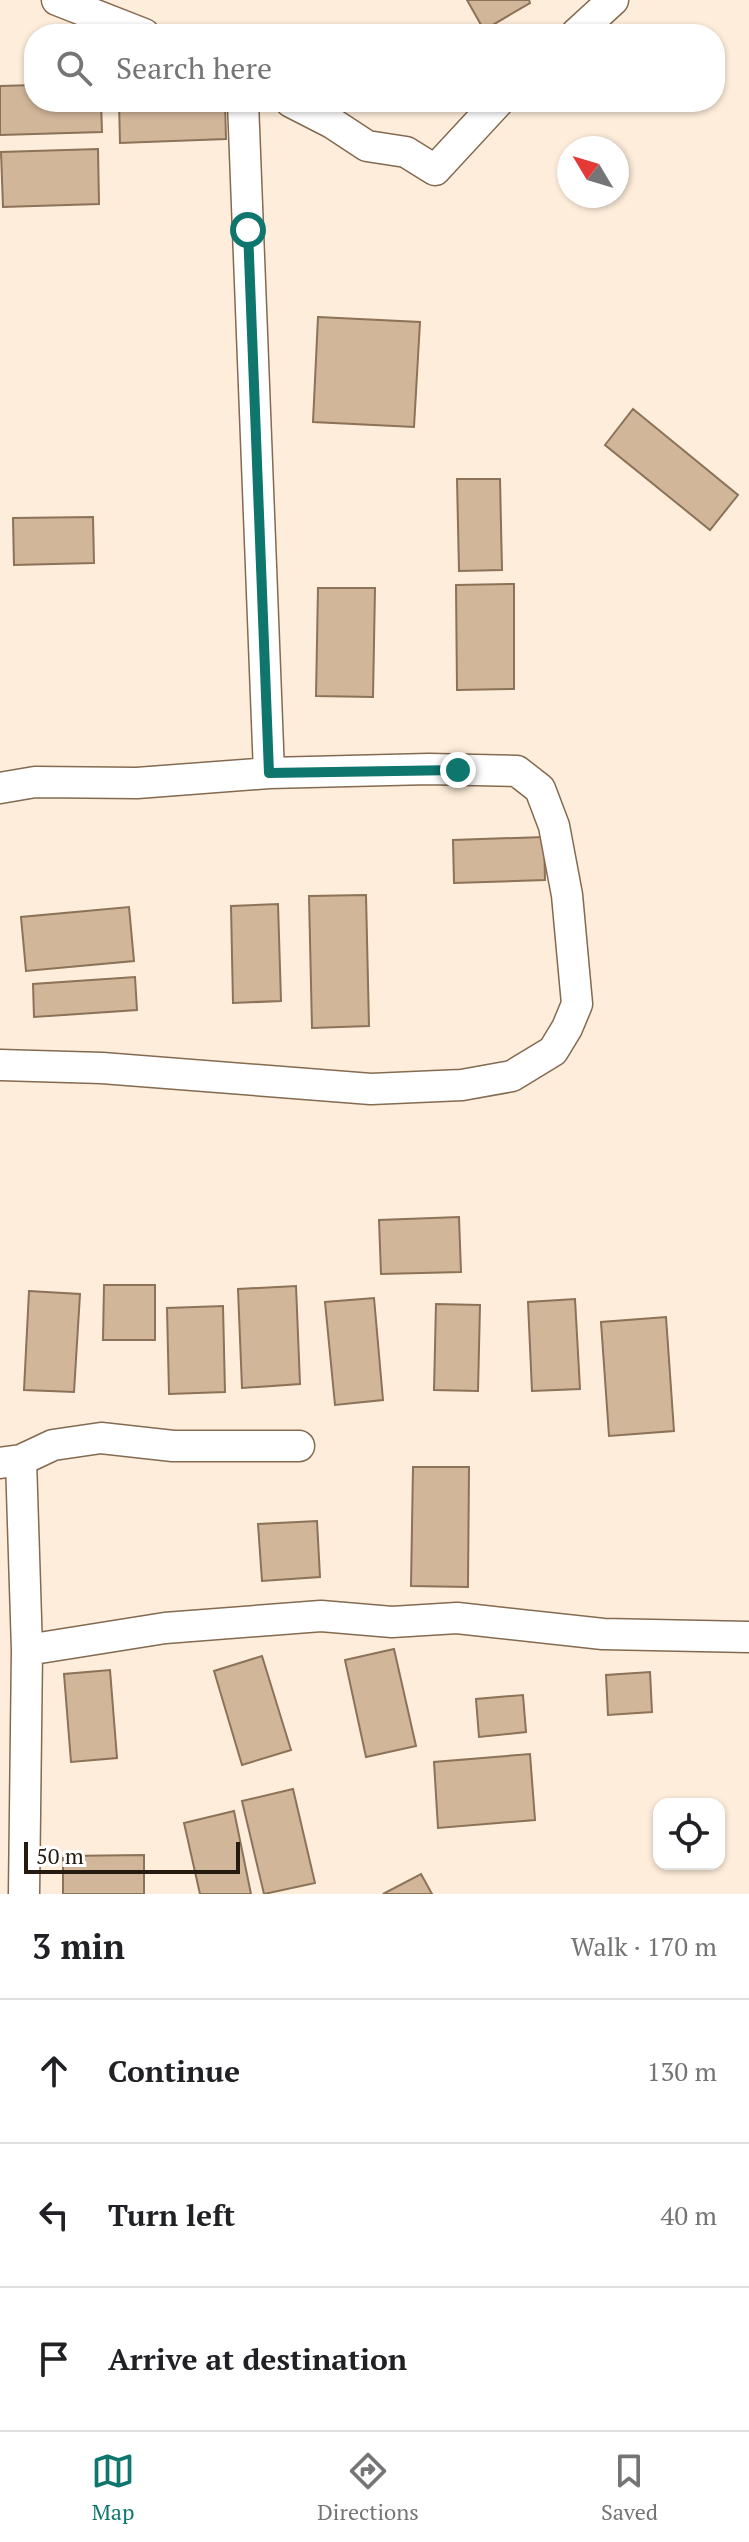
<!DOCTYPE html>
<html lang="en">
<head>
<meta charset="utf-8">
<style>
	:root { --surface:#fff; --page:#f2f2f2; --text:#202124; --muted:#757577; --line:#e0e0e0; --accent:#0f766e }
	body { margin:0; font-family:"PT Serif",serif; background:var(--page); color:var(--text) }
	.controls { position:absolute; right:24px; bottom:24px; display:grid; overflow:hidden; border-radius:16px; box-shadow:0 2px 6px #0004 }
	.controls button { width:72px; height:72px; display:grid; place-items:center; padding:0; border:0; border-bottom:2px solid var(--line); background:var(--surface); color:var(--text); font:40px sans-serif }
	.compass { position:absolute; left:557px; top:136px; width:72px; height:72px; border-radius:50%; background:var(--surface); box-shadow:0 2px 6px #0004; rotate:308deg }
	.scale { position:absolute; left:24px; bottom:20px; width:216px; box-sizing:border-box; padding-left:8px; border:4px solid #251b10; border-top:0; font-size:22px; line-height:28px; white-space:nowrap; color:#251b10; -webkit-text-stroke:6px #fff; paint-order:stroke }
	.stop { position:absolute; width:24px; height:24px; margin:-18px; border:6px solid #0f766e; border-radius:50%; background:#fff }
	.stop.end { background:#0f766e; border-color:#fff; box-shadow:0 2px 8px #0008 }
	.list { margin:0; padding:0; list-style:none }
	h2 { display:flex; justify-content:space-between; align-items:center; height:104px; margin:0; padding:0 32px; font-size:34px }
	h2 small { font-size:26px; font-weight:400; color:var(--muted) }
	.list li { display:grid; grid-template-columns:52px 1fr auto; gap:24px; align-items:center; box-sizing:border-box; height:144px; padding:0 32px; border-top:2px solid var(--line) }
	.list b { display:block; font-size:30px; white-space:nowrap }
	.list em { font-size:26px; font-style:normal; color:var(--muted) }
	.icon { flex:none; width:44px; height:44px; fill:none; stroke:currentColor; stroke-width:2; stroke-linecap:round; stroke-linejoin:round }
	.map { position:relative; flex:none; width:749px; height:1894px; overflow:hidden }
	.search { position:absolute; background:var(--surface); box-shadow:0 2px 6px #0004; left:24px; right:24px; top:24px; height:88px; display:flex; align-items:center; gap:20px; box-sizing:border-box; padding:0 28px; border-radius:32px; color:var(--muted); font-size:30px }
	.sheet { height:536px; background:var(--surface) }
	nav { display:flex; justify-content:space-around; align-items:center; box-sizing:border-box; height:112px; border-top:2px solid var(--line); background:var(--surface); font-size:22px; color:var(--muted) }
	nav a { display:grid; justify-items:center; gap:4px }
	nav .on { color:var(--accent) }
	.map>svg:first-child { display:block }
	.building { fill:#d1b69a; stroke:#8b7258; stroke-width:2 }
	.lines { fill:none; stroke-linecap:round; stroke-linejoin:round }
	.street-casing { stroke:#836a50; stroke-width:33 }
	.street { stroke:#fff; stroke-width:30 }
	.route { stroke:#0f766e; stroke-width:10 }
</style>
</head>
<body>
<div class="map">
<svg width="749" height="1894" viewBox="0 0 749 1894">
	<rect width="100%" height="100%" fill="#feeddb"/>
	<!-- building -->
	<path class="building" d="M467,0h62l1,3 -46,27z
		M34,85v17h67l1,30 -102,3v-49z
		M119,102h106l1,37 -106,4z
		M98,149l1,55 -96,3 -2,-55z
		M318,317l102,5 -6,105 -101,-5z
		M633,409l105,86 -28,35 -105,-85z
		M457,479h43l2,91 -43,1z
		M93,517l1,46 -80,2 -1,-47z
		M514,584v105l-57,1 -1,-105z
		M318,588h57l-2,109 -57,-1z
		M544,837l1,43 -91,3 -1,-43z
		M366,895l3,131 -57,2 -3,-132z
		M278,904l3,97 -48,2 -2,-97z
		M129,907l5,54 -108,10 -5,-54z
		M135,977l2,33 -103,7 -1,-33z
		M459,1217l2,55 -80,2 -2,-54z
		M104,1285h51v55h-52z
		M296,1286l4,98 -58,4 -4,-99z
		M29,1291l51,3 -6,98 -50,-2z
		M374,1298l9,102 -48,5 -10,-103z
		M575,1299l5,90 -48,2 -4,-89z
		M436,1304l44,1 -2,86 -44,-1z
		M223,1306l2,86 -56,2 -2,-86z
		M666,1317l8,114 -65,5 -8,-114z
		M413,1467h56l-1,120 -57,-1z
		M317,1521l3,56 -58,4 -4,-57z
		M394,1649l22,97 -50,11 -21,-97z
		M262,1656l29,94 -49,15 -28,-94z
		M110,1670l7,88 -46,4 -7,-88z
		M650,1672l2,40 -44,3 -2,-40z
		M523,1695l3,37 -47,5 -3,-38z
		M530,1754l5,66 -97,8 -4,-66z
		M293,1789l22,94 -51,11 -22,-93z
		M234,1811l17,83h-51l-16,-71z
		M144,1855v39h-81v-38z
		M421,1874l11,20h-49z"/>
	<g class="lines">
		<!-- street casing -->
		<g class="street-casing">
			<path id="street" d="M57,0l87,34
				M576,34l37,-34
				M243,102l26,671
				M291,102l41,21 35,23 39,6 29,18 63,-68
				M0,788l35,-6 102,1 132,-10 160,-4 88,2 23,18 14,37 13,69 10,109 -10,24 -14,23 -41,25 -50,9 -91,4 -269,-21 -102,-3
				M21,1460l6,190 -3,244
				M0,1463l21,-3 32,-15 48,-7 72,8h126
				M27,1650l138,-22 156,-12 71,6 65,-4 146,16 146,3"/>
		</g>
		<!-- street -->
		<use href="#street" class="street"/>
	</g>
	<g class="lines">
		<!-- route -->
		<path class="route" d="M248,230l21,543 189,-3"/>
	</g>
</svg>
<div class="controls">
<button><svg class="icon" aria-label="locate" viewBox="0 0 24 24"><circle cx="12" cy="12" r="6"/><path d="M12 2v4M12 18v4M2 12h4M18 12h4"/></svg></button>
</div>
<svg class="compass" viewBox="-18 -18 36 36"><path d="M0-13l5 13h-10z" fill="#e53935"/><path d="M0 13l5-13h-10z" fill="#757577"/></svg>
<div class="scale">50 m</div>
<div class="stop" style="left:248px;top:230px"></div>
<div class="stop end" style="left:458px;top:770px"></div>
<div class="search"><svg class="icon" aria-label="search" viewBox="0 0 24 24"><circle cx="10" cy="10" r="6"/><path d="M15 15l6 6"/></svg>Search here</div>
</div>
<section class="sheet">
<h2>3 min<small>Walk · 170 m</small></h2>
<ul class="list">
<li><svg class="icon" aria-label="ahead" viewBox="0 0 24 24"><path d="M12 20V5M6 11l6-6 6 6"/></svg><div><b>Continue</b></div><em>130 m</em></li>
<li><svg class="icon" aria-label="left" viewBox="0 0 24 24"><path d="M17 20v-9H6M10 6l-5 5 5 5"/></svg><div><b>Turn left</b></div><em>40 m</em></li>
<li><svg class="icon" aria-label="arrive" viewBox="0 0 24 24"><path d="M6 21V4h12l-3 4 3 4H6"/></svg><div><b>Arrive at destination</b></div></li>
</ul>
</section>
<nav>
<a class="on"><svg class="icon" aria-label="map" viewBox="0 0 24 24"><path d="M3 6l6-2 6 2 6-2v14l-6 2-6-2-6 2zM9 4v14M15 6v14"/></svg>Map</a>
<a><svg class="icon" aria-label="directions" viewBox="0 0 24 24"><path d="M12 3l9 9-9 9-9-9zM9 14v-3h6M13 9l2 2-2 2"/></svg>Directions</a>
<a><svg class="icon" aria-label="saved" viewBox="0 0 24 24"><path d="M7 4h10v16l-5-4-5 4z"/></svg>Saved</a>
</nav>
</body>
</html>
